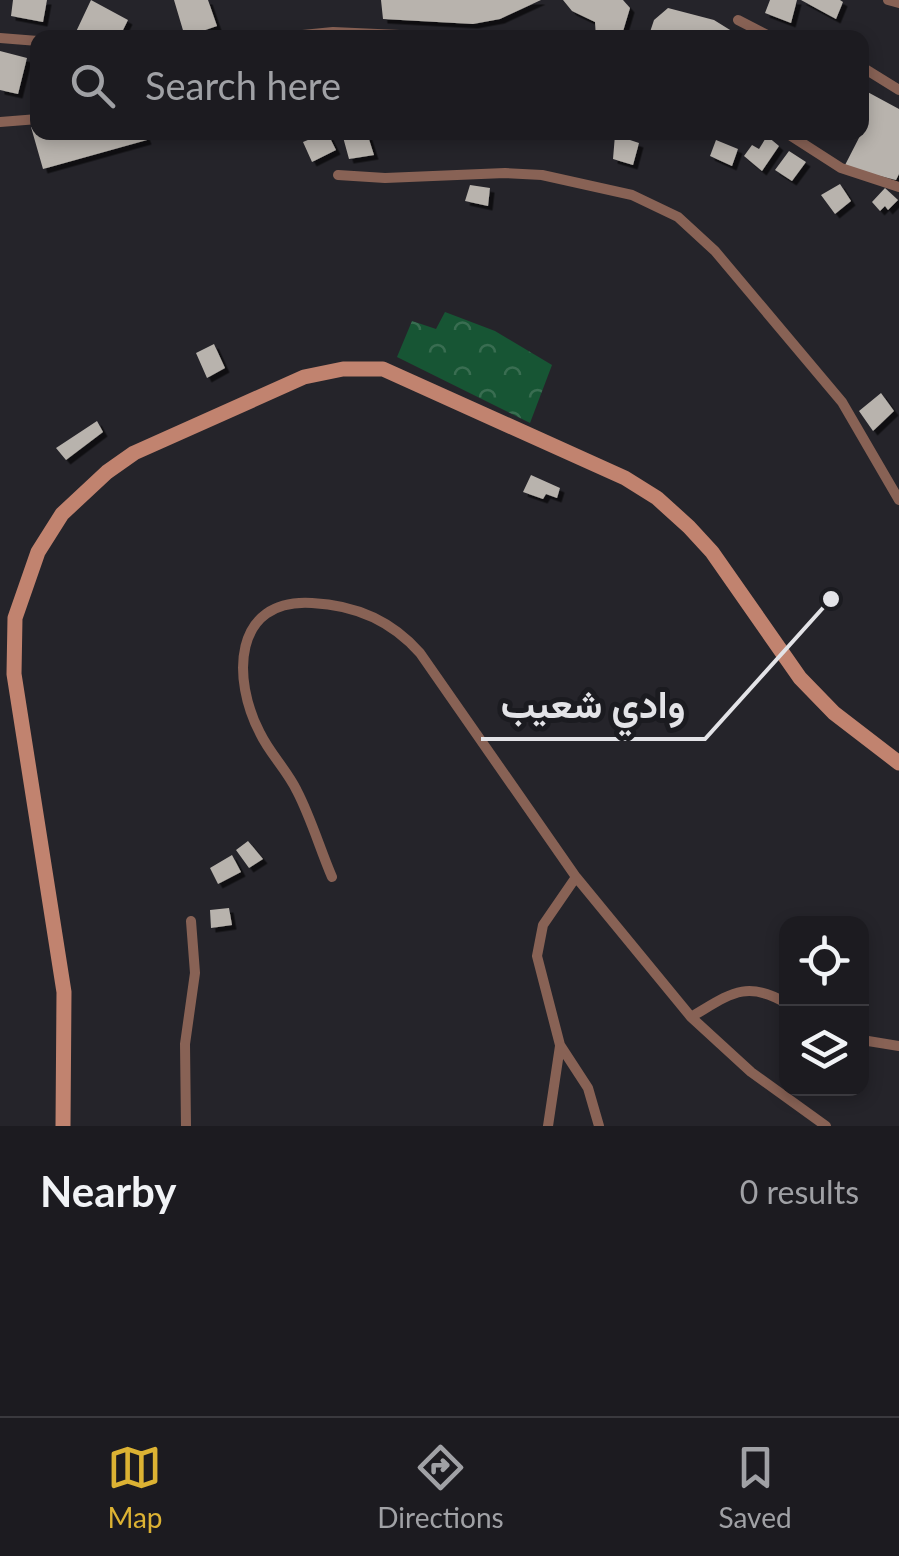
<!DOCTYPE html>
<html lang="en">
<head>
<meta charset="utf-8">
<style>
	:root { --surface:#1c1b20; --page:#252429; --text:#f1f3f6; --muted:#a0a1a5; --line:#3a393e; --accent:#dcb233 }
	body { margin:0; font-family:Lato,Vazirmatn,sans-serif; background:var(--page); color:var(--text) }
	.controls { position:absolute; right:30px; bottom:30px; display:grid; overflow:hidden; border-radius:20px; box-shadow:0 5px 15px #0003 }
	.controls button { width:90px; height:90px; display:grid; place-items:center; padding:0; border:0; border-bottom:2px solid var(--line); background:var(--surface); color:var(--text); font:50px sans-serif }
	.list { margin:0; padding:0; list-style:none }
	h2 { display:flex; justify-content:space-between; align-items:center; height:130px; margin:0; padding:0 40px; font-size:42px }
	h2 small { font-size:32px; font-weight:400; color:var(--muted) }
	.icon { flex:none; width:55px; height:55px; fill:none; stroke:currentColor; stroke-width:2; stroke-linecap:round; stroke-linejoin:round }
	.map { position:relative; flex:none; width:899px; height:1126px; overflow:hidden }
	.search { position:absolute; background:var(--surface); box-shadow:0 5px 15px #0003; left:30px; right:30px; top:30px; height:110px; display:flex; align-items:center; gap:25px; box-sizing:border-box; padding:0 35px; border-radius:20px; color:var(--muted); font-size:38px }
	.sheet { height:290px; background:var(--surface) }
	nav { display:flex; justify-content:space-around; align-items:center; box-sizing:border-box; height:140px; border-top:2px solid var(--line); background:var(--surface); font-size:28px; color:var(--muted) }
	nav a { display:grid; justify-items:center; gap:5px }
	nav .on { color:var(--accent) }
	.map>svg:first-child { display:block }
	.park { fill:url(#park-crowns) }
	.building { fill:#b8b3ad; filter:url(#shadow) }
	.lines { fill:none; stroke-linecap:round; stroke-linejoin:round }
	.minor { stroke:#886255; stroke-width:10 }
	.secondary { stroke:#c1836f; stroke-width:15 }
	.leader { fill:none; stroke:#e3e3e7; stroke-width:4 }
	.callout-dot { fill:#e3e3e7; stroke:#1b1b20; stroke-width:4 }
	.callout-label { font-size:38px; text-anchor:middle; font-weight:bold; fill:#e3e3e7; stroke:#1b1b20; stroke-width:10; stroke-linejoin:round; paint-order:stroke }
</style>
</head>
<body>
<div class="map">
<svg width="899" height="1126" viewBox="0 0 899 1126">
	<defs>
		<pattern id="park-crowns" width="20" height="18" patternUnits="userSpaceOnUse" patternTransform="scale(2.5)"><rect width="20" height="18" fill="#175534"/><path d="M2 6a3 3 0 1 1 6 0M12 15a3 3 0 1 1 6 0" fill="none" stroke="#396d51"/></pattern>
		<filter id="shadow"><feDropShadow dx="4.5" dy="4.5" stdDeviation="0" flood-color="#0009"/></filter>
	</defs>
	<rect width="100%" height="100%" fill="#25242a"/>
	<!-- park -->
	<path class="park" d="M445,312l50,19 57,34 -22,58 -133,-66 15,-36 24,8z"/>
	<!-- building -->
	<path class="building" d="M13,0h34l-4,22 -32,-6z
		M91,0l37,20 -9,18 -45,-2z
		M174,0h34l9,26 -32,11z
		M381,0h160l-41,19 -27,5 -90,-5z
		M563,0h60l7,8 -9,30h-25l-1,-16 -23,-11z
		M770,0h27l-6,23 -26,-10z
		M801,0h39l3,2 -7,17z
		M668,8l46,12 29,18h-95l6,-18z
		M0,51l27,7 -9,36 -18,-4z
		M862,89l37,20v65l-3,6 -52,-13 18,-35z
		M38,126v6h106l3,8 -104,29 -12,-42z
		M327,132l9,18 -24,12 -9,-20z
		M367,133l7,22 -25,4 -6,-22z
		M615,135l24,8 -6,22 -20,-6z
		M767,136l12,10 -17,25 -18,-15 8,-11 7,4z
		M716,140l22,9 -6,17 -22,-10z
		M789,151l17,11 -14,19 -17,-11z
		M840,184l11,17 -16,13 -14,-19z
		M470,185l20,3 -2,18 -23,-5z
		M885,188l13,12 -10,10 -3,-4 -5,5 -8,-9z
		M214,344l11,24 -18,10 -11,-25z
		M881,393l13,18 -21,20 -14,-20z
		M97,421l6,11 -37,28 -10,-12z
		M531,475l29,13 -3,10 -11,-4 -3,5 -20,-7z
		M248,841l15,18 -14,9 -13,-18z
		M232,855l9,17 -23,12 -8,-16z
		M229,908l3,17 -21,3 -1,-18z"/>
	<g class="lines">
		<!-- minor -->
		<path class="minor" d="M888,0l11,3
			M738,20l35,18
			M0,38l38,3
			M272,38l61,-6 133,6
			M862,67l37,23
			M0,122l38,-3
			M785,132l56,36 58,19
			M338,175l47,3 120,-5 37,2 90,20 46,22 37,34 127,151 57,98
			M332,877c-12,-28 -21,-59 -35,-86 -10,-21 -27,-37 -37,-58 -28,-53 -28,-135 52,-130 43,2 80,18 108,50l156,224
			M786,1003c-41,-24 -57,-8 -95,14l60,55 75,54
			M862,1040l37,6
			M186,1126l-1,-82 10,-71 -4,-52
			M548,1126l12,-80
			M599,1126l-11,-38 -28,-43 -23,-89 6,-31 33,-48 115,140"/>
		<!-- secondary -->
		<path class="secondary" d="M63,1126l1,-134 -50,-318 1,-56 23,-66 24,-38 45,-42 27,-19 170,-76 39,-8h40l242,109 32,20 32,29 23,25 88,126 34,35 65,50"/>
	</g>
	<!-- callouts -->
	<path class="leader" d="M831 599L705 739H481"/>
	<circle class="callout-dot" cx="831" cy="599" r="10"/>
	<g class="callout-label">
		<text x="593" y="718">وادي شعيب</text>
	</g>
</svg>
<div class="controls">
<button><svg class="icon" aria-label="locate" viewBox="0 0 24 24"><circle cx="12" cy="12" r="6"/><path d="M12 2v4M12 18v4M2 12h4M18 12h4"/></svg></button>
<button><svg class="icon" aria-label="layers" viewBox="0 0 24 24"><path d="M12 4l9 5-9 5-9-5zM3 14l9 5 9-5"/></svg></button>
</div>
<div class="search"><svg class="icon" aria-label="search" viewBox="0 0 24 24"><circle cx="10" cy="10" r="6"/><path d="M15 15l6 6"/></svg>Search here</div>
</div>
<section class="sheet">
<h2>Nearby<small>0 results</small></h2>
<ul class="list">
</ul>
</section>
<nav>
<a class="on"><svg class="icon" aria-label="map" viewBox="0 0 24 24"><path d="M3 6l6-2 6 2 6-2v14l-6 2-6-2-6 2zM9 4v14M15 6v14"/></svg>Map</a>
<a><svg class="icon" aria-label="directions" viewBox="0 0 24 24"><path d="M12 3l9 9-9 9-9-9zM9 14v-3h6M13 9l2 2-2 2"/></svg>Directions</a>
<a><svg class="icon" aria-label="saved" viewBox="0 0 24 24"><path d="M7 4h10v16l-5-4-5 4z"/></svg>Saved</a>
</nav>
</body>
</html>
